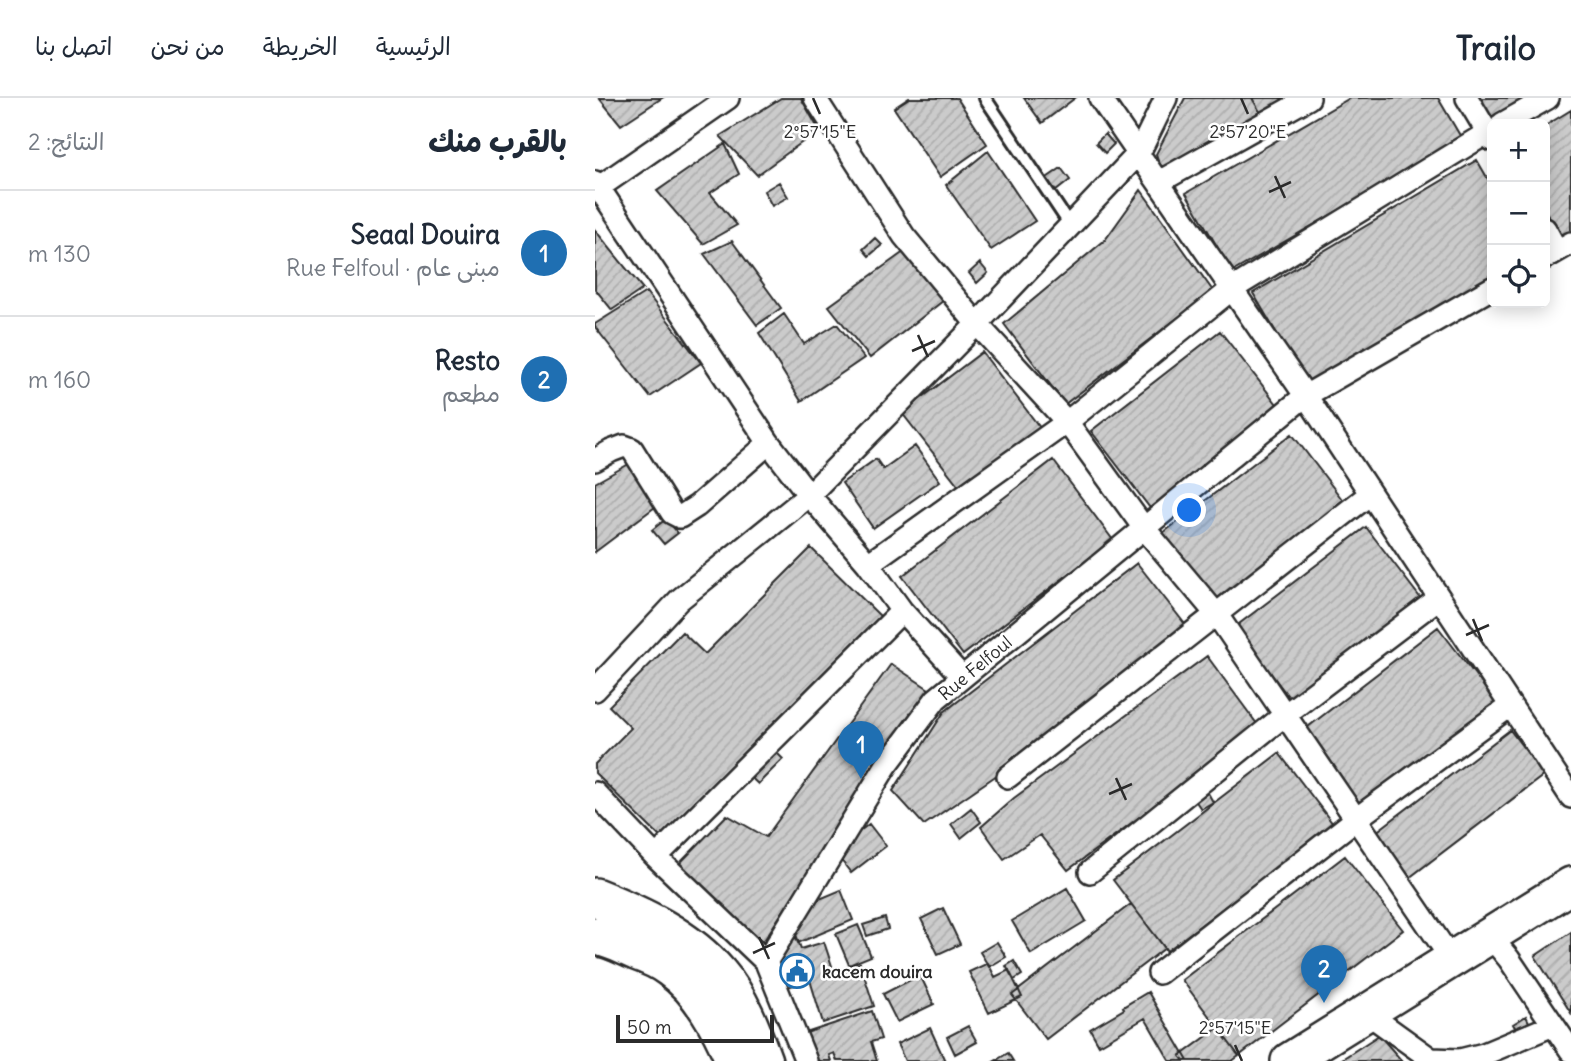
<!DOCTYPE html>
<html lang="ar">
<head>
<meta charset="utf-8">
<style>
	:root { --surface:#fff; --page:#f2f2f3; --text:#1f2937; --muted:#747a83; --line:#e0e1e3; --accent:#1f6fb2 }
	body { margin:0; font-family:Delius,"Playpen Sans Arabic",sans-serif; background:var(--page); color:var(--text); direction:rtl }
	.controls { position:absolute; right:21px; top:21px; display:grid; overflow:hidden; border-radius:10px; box-shadow:0 4px 18px #0003 }
	.controls button { width:63px; height:63px; display:grid; place-items:center; padding:0; border:0; border-bottom:2px solid var(--line); background:var(--surface); color:var(--text); font:35px sans-serif }
	.scale { position:absolute; left:21px; bottom:18px; width:158px; box-sizing:border-box; padding-left:7px; border:4px solid #2b2b2b; border-top:0; font-size:19px; line-height:24px; white-space:nowrap; color:#2b2b2b; -webkit-text-stroke:5px #fff; paint-order:stroke }
	.you { position:absolute; left:595px; top:413px; width:24px; height:24px; margin:-18px; border:5px solid #fff; border-radius:50%; background:#1a73e8; box-shadow:0 0 0 10px #1a73e833 }
	.badge { display:grid; place-items:center; width:46px; height:46px; border-radius:50%; background:var(--accent); color:#fff; font-size:23px; font-weight:700 }
	.pin { position:absolute; translate:-50% -58px; filter:drop-shadow(0 2px 4px #0008) }
	.pin::after { content:''; position:absolute; top:37px; width:24px; height:21px; background:inherit; clip-path:polygon(0 0,100% 0,50% 100%) }
	.list { margin:0; padding:0; list-style:none }
	h2 { display:flex; justify-content:space-between; align-items:center; height:91px; margin:0; padding:0 28px; font-size:30px }
	h2 small { font-size:23px; font-weight:400; color:var(--muted) }
	.list li { display:grid; grid-template-columns:46px 1fr auto; gap:21px; align-items:center; box-sizing:border-box; height:126px; padding:0 28px; border-top:2px solid var(--line) }
	.list b { display:block; font-size:26px; white-space:nowrap }
	.list p { margin:0; font-size:23px; white-space:nowrap; color:var(--muted) }
	.list em { font-size:23px; font-style:normal; color:var(--muted) }
	.icon { flex:none; width:38px; height:38px; fill:none; stroke:currentColor; stroke-width:2; stroke-linecap:round; stroke-linejoin:round }
	.map { position:relative; flex:none; width:976px; height:963px; overflow:hidden; direction:ltr }
	header { display:flex; align-items:center; gap:42px; box-sizing:border-box; height:98px; padding:0 35px; background:var(--surface); border-bottom:2px solid var(--line) }
	header strong { font-size:33px }
	nav { display:flex; gap:38px; margin-inline-start:auto; font-size:24px }
	main { display:flex }
	aside { flex:1; background:var(--surface) }
	.map>svg:first-child { display:block }
	.building { fill:url(#building-hatch); stroke:#2b2b2b; stroke-width:2 }
	.lines { fill:none; stroke-linecap:round; stroke-linejoin:round }
	.service-casing { stroke:#2b2b2b; stroke-width:16 }
	.minor-casing { stroke:#2b2b2b; stroke-width:26 }
	.primary-casing { stroke:#2b2b2b; stroke-width:40 }
	.trunk-casing { stroke:#2b2b2b; stroke-width:42 }
	.service { stroke:#fff; stroke-width:10 }
	.minor { stroke:#fff; stroke-width:21 }
	.primary { stroke:#fff; stroke-width:35 }
	.trunk { stroke:#fff; stroke-width:37 }
	.ticks { fill:none; stroke:#2b2b2b; stroke-width:2.5 }
	.labels { text-anchor:middle; dominant-baseline:central; stroke-width:5; stroke-linejoin:round; paint-order:stroke }
	.street-label { font-size:18px; fill:#2b2b2b; stroke:#fff }
	.poi-label { font-size:18px; font-weight:bold; fill:#2b2b2b; stroke:#fff; text-anchor:start }
	.ticks-label { font-size:18px; text-anchor:middle; fill:#2b2b2b; stroke:#fff; stroke-width:5; stroke-linejoin:round; paint-order:stroke }
</style>
</head>
<body>
<header>
<strong>Trailo</strong>
<nav><a>الرئيسية</a><a>الخريطة</a><a>من نحن</a><a>اتصل بنا</a></nav>
</header>
<main>
<div class="map">
<svg width="976" height="963" viewBox="0 0 976 963">
	<defs>
		<pattern id="building-hatch" width="6" height="6" patternUnits="userSpaceOnUse" patternTransform="scale(1.75)"><rect width="6" height="6" fill="#cbcbcb"/><path d="M-1 1l2-2M0 6l6-6M5 7l2-2" fill="none" stroke="#aeaeae"/></pattern>
	</defs>
	<rect width="100%" height="100%" fill="#fff"/>
	<filter id="ink" filterUnits="userSpaceOnUse"><feTurbulence type="fractalNoise" baseFrequency=".0143" numOctaves="2"/><feDisplacementMap in="SourceGraphic" scale="14" xChannelSelector="R" yChannelSelector="G"/><feConvolveMatrix kernelMatrix="1 2 1 2 8 2 1 2 1" color-interpolation-filters="sRGB"/></filter>
	<g filter="url(#ink)">
		<!-- building -->
		<path class="building" d="M4,0h63l-41,27z
			M186,0h20l18,32 -62,45 -37,-39z
			M314,0h48l30,46 -47,33 -46,-69z
			M429,0h51l-33,25z
			M590,0h67l11,19 -100,57 -7,-20z
			M657,0h44l-33,19z
			M755,0h88l24,41 -230,133 -46,-79z
			M884,0h46l-34,20z
			M976,12v123l-10,5 -16,-28v-84z
			M510,36l9,10 -9,9 -9,-10z
			M130,46l14,30 -29,19 27,32 -34,19 -46,-53z
			M393,53l47,70 -44,29 -45,-65z
			M882,62l15,26v96l-182,108 -57,-97z
			M466,70l9,12 -19,15 -10,-13z
			M184,84l9,15 -16,9 -8,-15z
			M546,92l72,101 -148,113 -61,-80 101,-84z
			M0,132l48,59 -31,21 -17,-21z
			M280,140l7,7 -13,11 -6,-7z
			M137,143l49,67 -24,17 -53,-71z
			M310,153l39,49 -74,58 -41,-52z
			M385,165l8,10 -11,10 -8,-10z
			M51,194l55,71 -51,34 -55,-70v-3z
			M189,216l20,30 33,-20 27,34 -63,43 -42,-68z
			M625,233l60,77 -130,100 -59,-77z
			M387,254l59,77 -79,61 -60,-77z
			M697,336l53,69 -129,99 -53,-69z
			M320,348l25,35 -67,47 -31,-45 34,-24 7,10z
			M41,362l27,41 -68,51v-69z
			M458,362l60,80 -150,115 -61,-79z
			M71,421l12,14 -14,11 -12,-14z
			M771,429l56,73 -131,100 -56,-73z
			M216,450l71,70 -220,221 -67,-66v-9l36,-36 -22,-22 73,-74 23,22z
			M542,465l51,65 -194,149 -70,48 -31,-34 51,-79z
			M843,529l58,75 -135,103 -57,-75z
			M612,558l53,72 -192,142 -28,-35 -36,24 -23,-32 33,-29z
			M296,566l38,25 -166,253 -86,-76 50,-51 39,22z
			M915,632l34,45 -139,106 -34,-45z
			M176,649l12,12 -25,25 -12,-11z
			M684,655l54,71 -166,127 -54,-71z
			M613,695l5,9 -12,7 -6,-9z
			M376,710l10,14 -20,16 -10,-14z
			M274,726l17,22 -35,27 -17,-22z
			M750,758l58,74 -164,126 -57,-76z
			M472,790l19,33 -55,33 -19,-33z
			M246,792l12,30 -55,23 -12,-30z
			M536,806l34,44 -119,91 -34,-44z
			M348,810l17,36 -22,10 -17,-35z
			M290,820l3,11 -21,7 -4,-11z
			M263,827l13,31 -22,9 -13,-31z
			M976,834v81l-36,-57z
			M202,839l4,12 23,-7 10,30 26,-9 14,43 -51,17 -13,-43 -29,9 -14,-42z
			M402,844l9,15 -17,10 -9,-15z
			M419,863l8,14 -8,5 -8,-14z
			M393,865l7,14 14,-7 13,27 -33,16 -20,-41z
			M325,877l14,29 -37,18 -14,-28z
			M553,894l40,69h-18l-25,-43 -46,27 -9,-16 34,-20 -1,-2z
			M277,913l9,28 -10,3 6,19h-40l-3,-8 -5,2 2,6h-26l-8,-25z
			M931,918l6,12 -12,8 -7,-12z
			M373,928l9,16 -22,12 -8,-17z
			M335,930l15,33h-40l-8,-17z
			M623,930l21,28 -7,5h-48l-4,-5z
			M784,937l23,26h-63z
			M413,955l5,8h-18z"/>
		<g class="lines">
			<!-- service casing -->
			<g class="service-casing">
				<path id="service" d="M390,0l85,127"/>
			</g>
			<!-- minor casing -->
			<g class="minor-casing">
				<path id="minor" d="M220,0l89,138 73,88 90,98 77,106 73,87 235,345
					M505,0l214,310 257,389
					M872,0l25,42
					M907,26l46,-26
					M0,84l174,261 40,52 59,69 34,47 60,66
					M564,84l150,-84
					M0,92l133,-92
					M950,131l12,22
					M950,160l26,-15
					M0,362l16,-9 13,-5 8,3 40,64 8,4 17,-11 72,-63
					M273,466l199,-142 165,-133 260,-159
					M0,592l84,-90 130,-105 168,-171 162,-171 27,-55
					M413,679l362,-283
					M0,695l61,64
					M495,774l196,-158 153,-116
					M894,837l20,24 62,92
					M171,864l-110,-105 246,-246
					M564,875l197,-154 154,-113
					M772,915l64,46 29,1 24,-6 69,-29
					M211,963l-40,-99 120,-196 50,-67 369,-303 187,-108"/>
			</g>
			<!-- primary casing -->
			<g class="primary-casing">
				<path id="primary" d="M694,963l282,-176"/>
			</g>
			<!-- trunk casing -->
			<g class="trunk-casing">
				<path id="trunk" d="M0,799c45,18 92,39 124,77 21,24 33,57 44,87
					M0,838c15,2 27,9 41,15 11,4 24,9 34,17 31,22 50,58 65,93"/>
			</g>
			<!-- service -->
			<use href="#service" class="service"/>
			<!-- minor -->
			<use href="#minor" class="minor"/>
			<!-- primary -->
			<use href="#primary" class="primary"/>
			<!-- trunk -->
			<use href="#trunk" class="trunk"/>
		</g>
	</g>
	<!-- ticks -->
	<path class="ticks" d="M218,0l7,16M646,0l7,16M680,78l10,22M674,94l22,-10M323,237l10,22M317,253l23,-10M878,521l9,22M871,537l23,-10M521,680l10,22M514,696l23,-10M164,839l10,22M158,855l22,-10M640,947l7,16"/>
	<!-- icons -->
	<defs>
		<g id="civic-ring" transform="scale(1.75)"><circle r="9.5" fill="#fff" stroke="#1f6fb2" stroke-width="1.5"/><path d="M-.6-6.5H3V-4.5H.6V-3L4-1V1h2V6H-6V1h2V-1L-.6-3ZM-1.2 2.5V6h2.4V2.5Z" fill="#1f6fb2"/></g>
	</defs>
	<g fill-rule="evenodd">
		<use href="#civic-ring" x="202" y="873"/>
	</g>
	<g class="labels">
		<!-- street labels -->
		<g class="street-label">
			<text transform="translate(380 570) rotate(-40)">Rue Felfoul</text>
		</g>
		<!-- poi labels -->
		<g class="poi-label">
			<text x="227" y="873">kacem douira</text>
		</g>
	</g>
	<g class="ticks-label">
		<text x="225" y="40">2°57'15"E</text>
		<text x="653" y="40">2°57'20"E</text>
		<text x="640" y="936">2°57'15"E</text>
	</g>
</svg>
<div class="controls">
<button>+</button>
<button>−</button>
<button><svg class="icon" aria-label="locate" viewBox="0 0 24 24"><circle cx="12" cy="12" r="6"/><path d="M12 2v4M12 18v4M2 12h4M18 12h4"/></svg></button>
</div>
<div class="scale">50 m</div>
<div class="you"></div>
<div class="pin badge" style="left:266px;top:681px">1</div>
<div class="pin badge" style="left:729px;top:905px">2</div>
</div>
<aside>
<h2>بالقرب منك<small>النتائج: 2</small></h2>
<ul class="list">
<li><span class="badge">1</span><div><b>Seaal Douira</b><p>مبنى عام · Rue Felfoul</p></div><em>130 m</em></li>
<li><span class="badge">2</span><div><b>Resto</b><p>مطعم</p></div><em>160 m</em></li>
</ul>
</aside>
</main>
</body>
</html>
